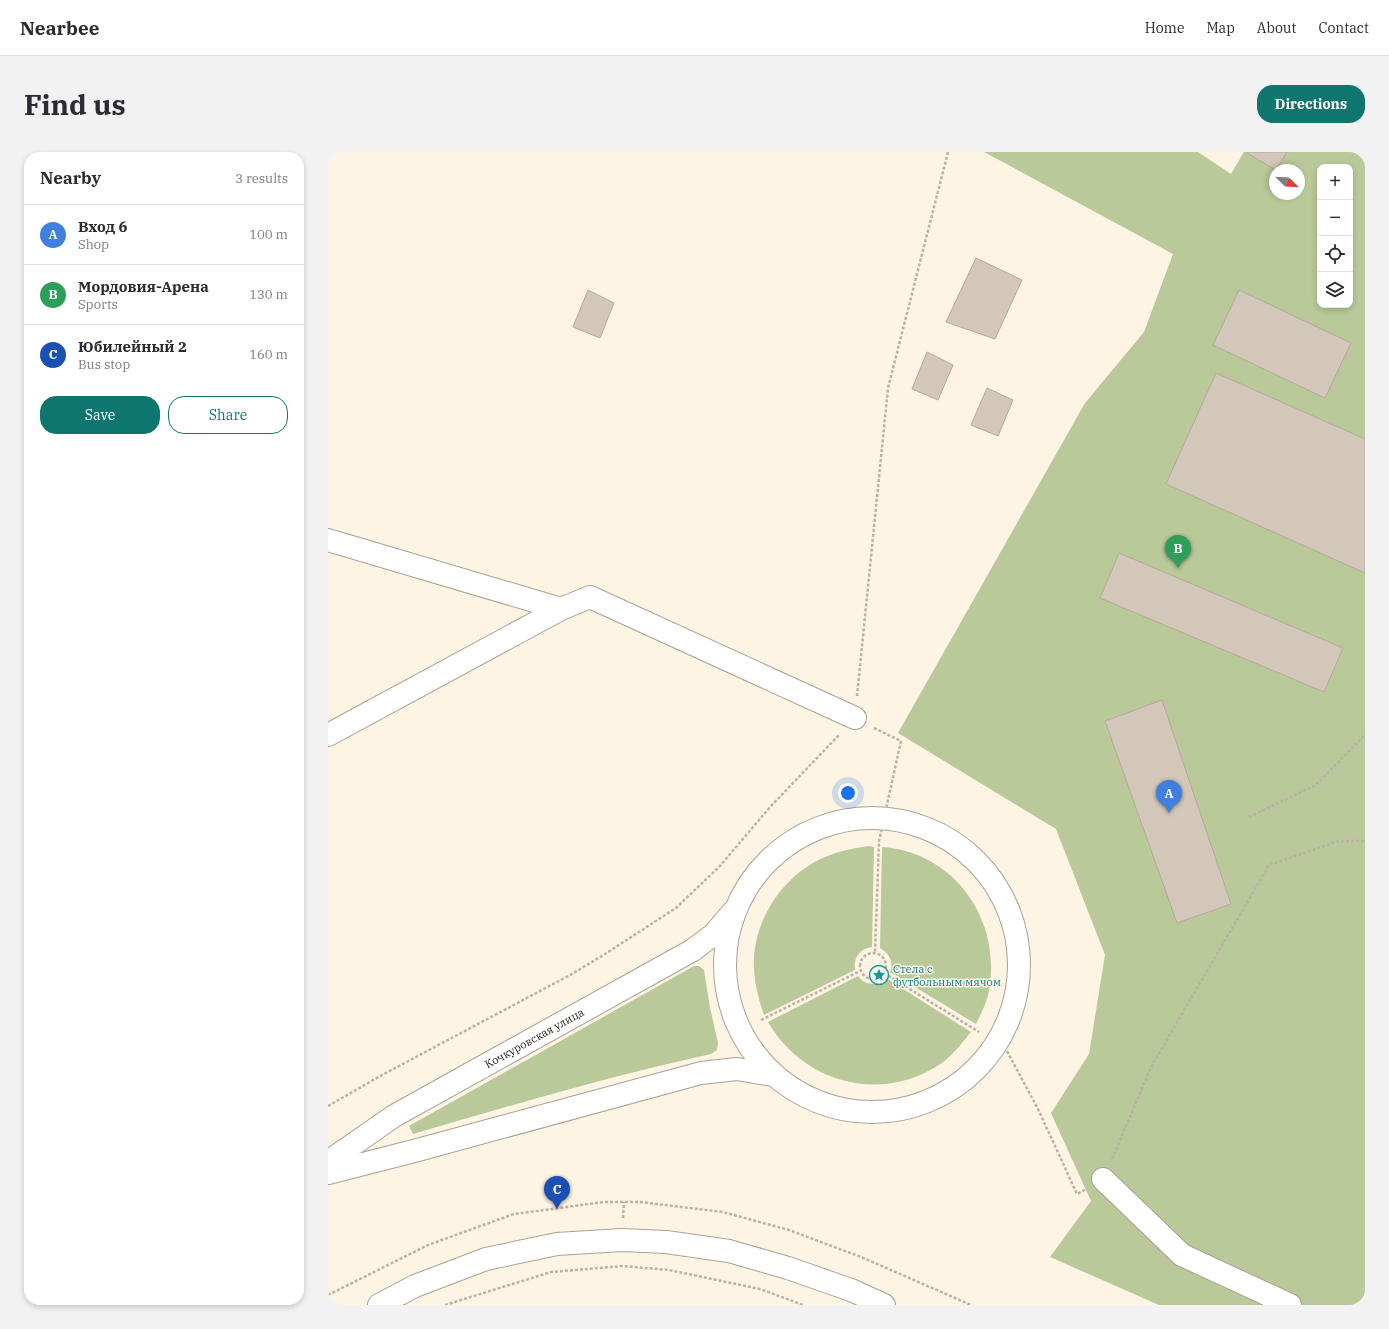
<!DOCTYPE html>
<html lang="en">
<head>
<meta charset="utf-8">
<style>
	:root { --surface:#fff; --page:#f2f2f3; --text:#2b2b33; --muted:#7c7c81; --line:#e1e1e2; --accent:#0f766e }
	body { margin:0; font-family:"IBM Plex Serif",serif; background:var(--page); color:var(--text) }
	.controls { position:absolute; right:12px; top:12px; display:grid; overflow:hidden; border-radius:8px; box-shadow:0 2px 6px #0003 }
	.controls button { width:36px; height:36px; display:grid; place-items:center; padding:0; border:0; border-bottom:1px solid var(--line); background:var(--surface); color:var(--text); font:20px sans-serif }
	.compass { position:absolute; left:941px; top:12px; width:36px; height:36px; border-radius:50%; background:var(--surface); box-shadow:0 2px 6px #0003; rotate:114deg }
	.you { position:absolute; left:520px; top:641px; width:14px; height:14px; margin:-10px; border:3px solid #fff; border-radius:50%; background:#1a73e8; box-shadow:0 0 0 6px #1a73e833 }
	.badge { display:grid; place-items:center; width:26px; height:26px; border-radius:50%; background:var(--accent); color:#fff; font-size:13px; font-weight:700 }
	.pin { position:absolute; translate:-50% -33px; filter:drop-shadow(0 1px 2px #0008) }
	.pin::after { content:''; position:absolute; top:21px; width:14px; height:12px; background:inherit; clip-path:polygon(0 0,100% 0,50% 100%) }
	.list { margin:0; padding:0; list-style:none }
	h2 { display:flex; justify-content:space-between; align-items:center; height:52px; margin:0; padding:0 16px; font-size:17px }
	h2 small { font-size:13px; font-weight:400; color:var(--muted) }
	.list li { display:grid; grid-template-columns:26px 1fr auto; gap:12px; align-items:center; box-sizing:border-box; height:60px; padding:0 16px; border-top:1px solid var(--line) }
	.list b { display:block; font-size:15px; white-space:nowrap }
	.list p { margin:0; font-size:13px; white-space:nowrap; color:var(--muted) }
	.list em { font-size:13px; font-style:normal; color:var(--muted) }
	.actions { display:flex; gap:8px; padding:12px 16px }
	.actions a { flex:1; padding:9px 0; border:1px solid var(--accent); border-radius:16px; text-align:center; font-size:14px; color:var(--accent) }
	.actions .main { background:var(--accent); color:#fff }
	.icon { flex:none; width:22px; height:22px; fill:none; stroke:currentColor; stroke-width:2; stroke-linecap:round; stroke-linejoin:round }
	.map { position:relative; flex:none; width:1037px; height:1153px; overflow:hidden; border-radius:16px }
	header { display:flex; align-items:center; gap:24px; box-sizing:border-box; height:56px; padding:0 20px; background:var(--surface); border-bottom:1px solid var(--line) }
	header strong { font-size:19px }
	nav { display:flex; gap:22px; margin-inline-start:auto; font-size:14px }
	.intro { display:flex; align-items:center; justify-content:space-between; box-sizing:border-box; height:96px; padding:0 24px }
	h1 { margin:0; font-size:28px }
	.button { padding:10px 18px; border-radius:16px; background:var(--accent); color:#fff; font-size:14px; font-weight:700 }
	main { display:flex; gap:24px; padding:0 24px }
	aside { flex:1; background:var(--surface); border-radius:16px; box-shadow:0 2px 6px #0003 }
	.map>svg:first-child { display:block }
	.green { fill:#b9c999; fill-rule:evenodd }
	.building { fill:#d3c7b9; stroke:#b5a99c }
	.lines { fill:none; stroke-linecap:round; stroke-linejoin:round }
	.minor-casing { stroke:#aaa193; stroke-width:24 }
	.path { stroke:#bab2a6; stroke-width:2.5; stroke-dasharray:3 2; stroke-linecap:butt }
	.minor { stroke:#fff; stroke-width:22 }
	.labels { text-anchor:middle; dominant-baseline:central; stroke-width:3; stroke-linejoin:round; paint-order:stroke }
	.culture-label { font-size:11px; fill:#0d838f; stroke:#fdf4e4; text-anchor:start }
	.street-label { font-size:11px; fill:#1f1b16; stroke:#fdf4e4 }
</style>
</head>
<body>
<header>
<strong>Nearbee</strong>
<nav><a>Home</a><a>Map</a><a>About</a><a>Contact</a></nav>
</header>
<div class="intro"><h1>Find us</h1><a class="button">Directions</a></div>
<main>
<aside>
<h2>Nearby<small>3 results</small></h2>
<ul class="list">
<li><span class="badge" style="background:#3f7fe0">A</span><div><b>Вход 6</b><p>Shop</p></div><em>100 m</em></li>
<li><span class="badge" style="background:#2e9e5b">B</span><div><b>Мордовия-Арена</b><p>Sports</p></div><em>130 m</em></li>
<li><span class="badge" style="background:#1a4fb4">C</span><div><b>Юбилейный 2</b><p>Bus stop</p></div><em>160 m</em></li>
</ul>
<div class="actions"><a class="main">Save</a><a>Share</a></div>
</aside>
<div class="map">
<svg width="1037" height="1153" viewBox="0 0 1037 1153">
	<rect width="100%" height="100%" fill="#fdf4e4"/>
	<!-- green -->
	<path class="green" d="M656,0h214l33,22 13,-22h121v1153h-206l-109,-48 41,-56 -40,-88 38,-59 16,-99 -49,-126 -158,-96 187,-330 59,-71 29,-78zM992,15h30v138h-30zM947,18h24v24h-24z
		M541,694l5,1 -2,100c-12,1 -19,11 -17,23l-91,45c-5,-15 -9,-29 -10,-45 -3,-47 28,-95 71,-113 14,-6 29,-9 44,-11z
		M554,695c70,5 117,68 108,137 -1,14 -8,28 -14,40l-86,-52c4,-10 -1,-19 -10,-24z
		M366,814h5l5,4 6,38 8,35 -1,7 -6,4c-100,22 -199,51 -298,80l-4,-8z
		M530,824c7,10 19,10 28,2l85,54c-9,11 -18,23 -29,31 -60,41 -138,21 -174,-41z"/>
	<!-- building -->
	<path class="building" d="M920,0h39l-11,18 -29,-17z
		M648,106l46,22 -27,59 -49,-17z
		M260,138l26,13 -14,35 -27,-11z
		M911,138l112,53 -26,55 -112,-53z
		M599,200l26,13 -15,35 -26,-11z
		M888,221l149,66v134l-199,-89z
		M659,236l26,12 -15,36 -27,-11z
		M791,401l224,95 -19,44 -224,-94z
		M834,548l69,204 -54,19 -72,-202z"/>
	<g class="lines">
		<!-- minor casing -->
		<g class="minor-casing">
			<g id="minor">
				<path d="M0,388l233,69 29,-12 265,121"/>
				<path d="M0,583l233,-126"/>
				<circle cx="544" cy="813" r="147"/>
				<path id="s1" d="M0,1010l66,-46 299,-166 21,-16 18,-21"/>
				<path d="M0,1021l86,-22 287,-78 36,-4 36,6"/>
				<path d="M775,1027l79,76 108,50"/>
				<path d="M51,1153l36,-19 71,-27 71,-15 65,-4 44,2 63,9 59,17 63,22 33,15"/>
			</g>
		</g>
		<!-- path -->
		<path class="path" d="M529,544l31,-308 60,-236
			M546,576l27,13 -22,100 -4,111
			M921,665l67,-32 49,-50
			M532 814a13 13 0 1 1 26 0a13 13 0 1 1-26 0Z
			M556,821l95,59
			M433,868l99,-49
			M672,886l38,71 39,85 8,-4
			M0,954l54,-31 190,-101 33,-20 71,-46 43,-41 52,-61 68,-71
			M784,1007l39,-92 118,-202 70,-24h26
			M295,1066l1,-16
			M0,1143l100,-50 86,-31 90,-12h36l83,10 66,18 72,27 110,48
			M117,1153l106,-33 72,-6 46,4 91,19 43,16"/>
		<!-- minor -->
		<use href="#minor" class="minor"/>
	</g>
	<!-- icons -->
	<defs>
		<g id="sight-ring" transform="scale(1)"><circle r="9.5" fill="#fdf4e4" stroke="#0f9aa8" stroke-width="1.5"/><path d="M0-6L1.8-2.2L6-1.7L2.9 1.2L3.7 5.4L0 3.3L-3.7 5.4L-2.9 1.2L-6-1.7L-1.8-2.2Z" fill="#0f9aa8"/></g>
	</defs>
	<g fill-rule="evenodd">
		<use href="#sight-ring" x="551" y="823"/>
	</g>
	<g class="labels">
		<!-- culture labels -->
		<g class="culture-label">
			<text x="565" y="817">Стела с<tspan x="565" dy="13">футбольным мячом</tspan></text>
		</g>
		<!-- street labels -->
		<g class="street-label">
			<text stroke="none"><textPath href="#s1" startOffset="241">Кочкуровская улица</textPath></text>
		</g>
	</g>
</svg>
<div class="controls">
<button>+</button>
<button>−</button>
<button><svg class="icon" aria-label="locate" viewBox="0 0 24 24"><circle cx="12" cy="12" r="6"/><path d="M12 2v4M12 18v4M2 12h4M18 12h4"/></svg></button>
<button><svg class="icon" aria-label="layers" viewBox="0 0 24 24"><path d="M12 4l9 5-9 5-9-5zM3 14l9 5 9-5"/></svg></button>
</div>
<svg class="compass" viewBox="-18 -18 36 36"><path d="M0-13l5 13h-10z" fill="#e53935"/><path d="M0 13l5-13h-10z" fill="#7c7c81"/></svg>
<div class="you"></div>
<div class="pin badge" style="left:841px;top:661px;background:#3f7fe0">A</div>
<div class="pin badge" style="left:850px;top:416px;background:#2e9e5b">B</div>
<div class="pin badge" style="left:229px;top:1057px;background:#1a4fb4">C</div>
</div>
</main>
</body>
</html>
